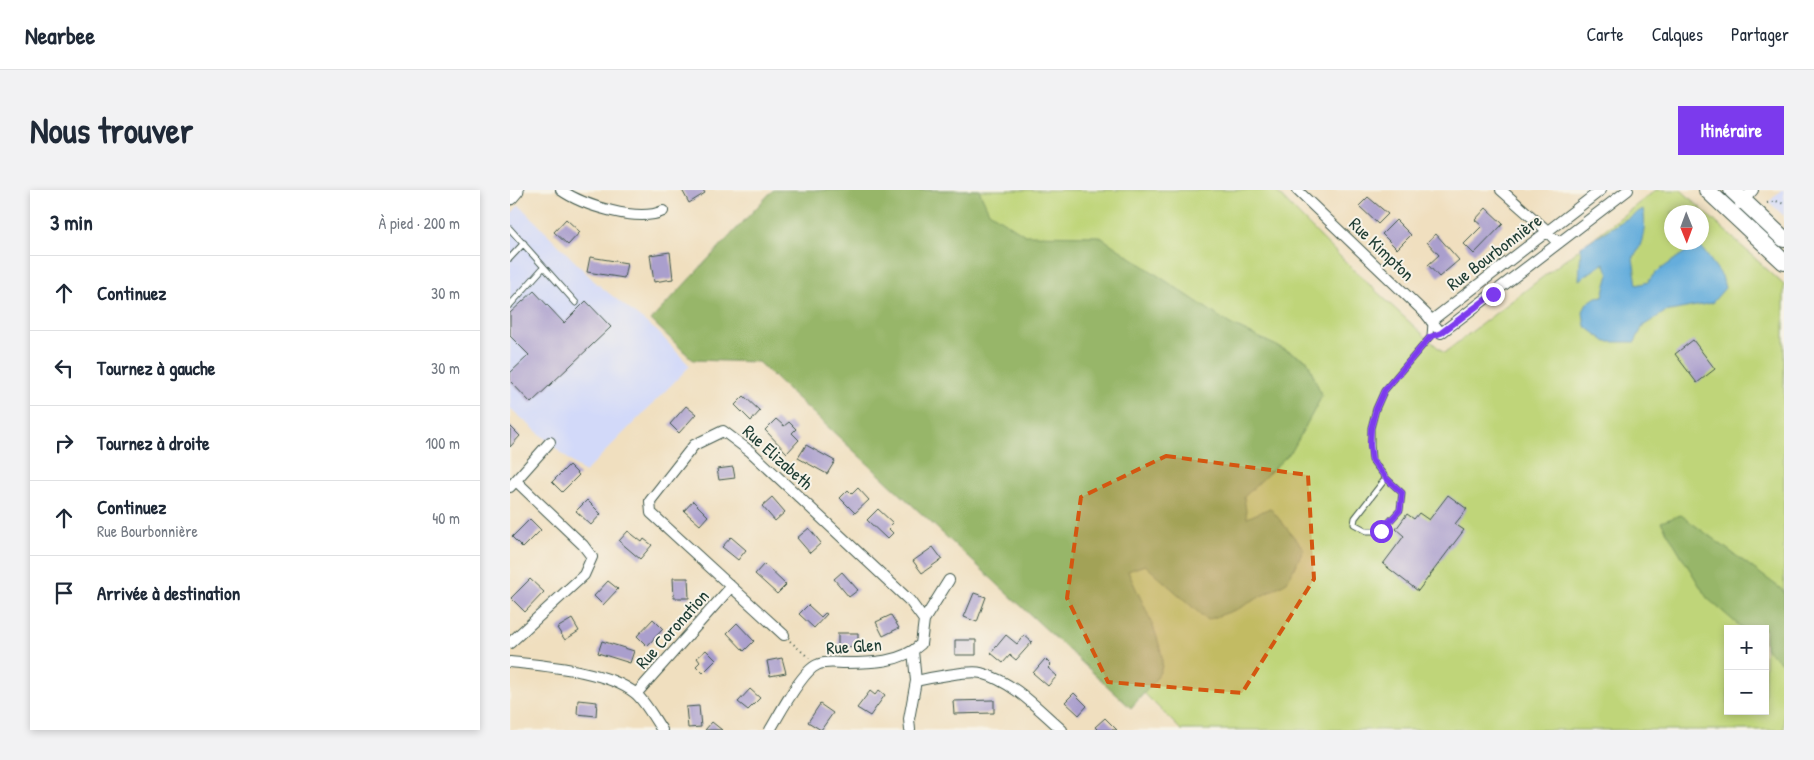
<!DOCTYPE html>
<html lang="fr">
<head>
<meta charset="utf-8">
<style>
	:root { --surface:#fff; --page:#f2f2f3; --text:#1f2937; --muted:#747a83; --line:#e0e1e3; --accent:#7c3aed }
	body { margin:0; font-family:"Patrick Hand",sans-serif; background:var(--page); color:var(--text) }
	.controls { position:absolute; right:15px; bottom:15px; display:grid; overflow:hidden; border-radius:0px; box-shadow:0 2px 8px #0003 }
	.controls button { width:45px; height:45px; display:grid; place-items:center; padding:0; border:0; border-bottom:1px solid var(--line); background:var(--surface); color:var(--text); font:25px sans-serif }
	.compass { position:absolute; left:1154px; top:15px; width:45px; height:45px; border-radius:50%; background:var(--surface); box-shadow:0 2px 8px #0003; rotate:179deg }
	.stop { position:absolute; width:15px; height:15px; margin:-11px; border:4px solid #7c3aed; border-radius:50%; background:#fff }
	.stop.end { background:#7c3aed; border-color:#fff; box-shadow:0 1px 5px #0008 }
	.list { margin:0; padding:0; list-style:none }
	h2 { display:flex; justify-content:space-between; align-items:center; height:65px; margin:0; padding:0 20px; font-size:21px }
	h2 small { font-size:16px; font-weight:400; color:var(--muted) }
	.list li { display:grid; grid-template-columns:32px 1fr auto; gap:15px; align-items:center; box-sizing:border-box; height:75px; padding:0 20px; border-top:1px solid var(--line) }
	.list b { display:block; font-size:19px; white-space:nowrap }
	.list p { margin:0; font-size:16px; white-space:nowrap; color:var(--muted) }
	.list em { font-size:16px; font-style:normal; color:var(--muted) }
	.icon { flex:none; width:28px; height:28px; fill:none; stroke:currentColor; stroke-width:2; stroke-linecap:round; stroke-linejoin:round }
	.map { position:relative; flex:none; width:1274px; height:540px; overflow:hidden; border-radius:0px }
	header { display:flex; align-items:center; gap:30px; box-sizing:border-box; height:70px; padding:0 25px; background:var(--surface); border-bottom:1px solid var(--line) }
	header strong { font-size:24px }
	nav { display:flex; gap:28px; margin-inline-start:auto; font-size:18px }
	.intro { display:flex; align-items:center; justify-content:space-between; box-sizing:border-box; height:120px; padding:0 30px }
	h1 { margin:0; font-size:35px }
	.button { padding:12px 22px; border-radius:0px; background:var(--accent); color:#fff; font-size:18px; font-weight:700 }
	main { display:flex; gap:30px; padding:0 30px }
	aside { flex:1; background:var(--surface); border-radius:0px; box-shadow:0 2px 8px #0003 }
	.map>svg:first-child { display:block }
	.built { fill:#d2d9f9 }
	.green { fill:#bfd579; stroke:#6f8956; fill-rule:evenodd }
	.forest { fill:#97b669; stroke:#5b7a4e }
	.water { fill:#65addc; stroke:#427588 }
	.building { fill:#aa9fcd }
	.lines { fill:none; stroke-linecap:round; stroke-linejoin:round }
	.service-casing { stroke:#3e5549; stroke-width:7 }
	.minor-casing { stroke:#3e5549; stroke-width:12 }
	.secondary-casing { stroke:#3e5549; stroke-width:17 }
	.primary-casing { stroke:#3e5549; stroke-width:18 }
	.path { stroke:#3e5549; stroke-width:2; stroke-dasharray:1 4; stroke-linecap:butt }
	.service { stroke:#fff; stroke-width:5 }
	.minor { stroke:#fff; stroke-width:10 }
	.secondary { stroke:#fff; stroke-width:15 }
	.primary { stroke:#fff; stroke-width:16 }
	.route { stroke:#7c3aed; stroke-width:6 }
	.marked { fill:#d45610; fill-opacity:0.2; stroke:#d45610; stroke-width:4; stroke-dasharray:10 6; stroke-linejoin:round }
	.labels { text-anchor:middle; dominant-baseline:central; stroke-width:4; stroke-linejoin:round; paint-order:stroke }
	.street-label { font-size:18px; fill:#1f3d34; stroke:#f7f3e8 }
</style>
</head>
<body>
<header>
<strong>Nearbee</strong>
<nav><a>Carte</a><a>Calques</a><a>Partager</a></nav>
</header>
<div class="intro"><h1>Nous trouver</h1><a class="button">Itinéraire</a></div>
<main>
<aside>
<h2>3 min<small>À pied · 200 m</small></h2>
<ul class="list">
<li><svg class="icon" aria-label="ahead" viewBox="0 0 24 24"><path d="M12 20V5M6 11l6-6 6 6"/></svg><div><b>Continuez</b></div><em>30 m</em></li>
<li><svg class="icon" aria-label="left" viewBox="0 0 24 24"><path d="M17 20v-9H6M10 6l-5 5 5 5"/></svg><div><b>Tournez à gauche</b></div><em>30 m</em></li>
<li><svg class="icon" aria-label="right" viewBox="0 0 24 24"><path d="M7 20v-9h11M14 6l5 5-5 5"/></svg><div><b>Tournez à droite</b></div><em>100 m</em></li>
<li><svg class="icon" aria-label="ahead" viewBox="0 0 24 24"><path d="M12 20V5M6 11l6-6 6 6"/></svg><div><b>Continuez</b><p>Rue Bourbonnière</p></div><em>40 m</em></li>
<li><svg class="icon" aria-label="arrive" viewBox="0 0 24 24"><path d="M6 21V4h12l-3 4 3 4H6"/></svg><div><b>Arrivée à destination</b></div></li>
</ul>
</aside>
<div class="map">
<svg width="1274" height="540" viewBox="0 0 1274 540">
	<rect width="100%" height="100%" fill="#f7f3e8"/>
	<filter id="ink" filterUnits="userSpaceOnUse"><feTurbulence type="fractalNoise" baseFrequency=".02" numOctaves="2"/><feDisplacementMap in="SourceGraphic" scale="10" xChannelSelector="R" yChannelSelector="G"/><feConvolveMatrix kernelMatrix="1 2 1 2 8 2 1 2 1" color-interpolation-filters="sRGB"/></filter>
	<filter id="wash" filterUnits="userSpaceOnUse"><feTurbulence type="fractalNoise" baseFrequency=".0096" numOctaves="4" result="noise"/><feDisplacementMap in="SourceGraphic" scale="20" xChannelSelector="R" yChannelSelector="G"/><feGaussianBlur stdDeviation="1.12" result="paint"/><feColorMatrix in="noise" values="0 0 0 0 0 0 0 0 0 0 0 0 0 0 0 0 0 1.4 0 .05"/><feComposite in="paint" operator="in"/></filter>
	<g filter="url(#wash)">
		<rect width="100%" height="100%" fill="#f0dfbf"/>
		<!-- built -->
		<path class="built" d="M1271,0h3v26l-15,-14z
			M9,15l77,78 62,49 32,34 -106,107 -74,-65v-193z"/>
		<!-- green -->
		<path class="green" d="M374,0h391c54,57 110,111 169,163l212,-163h25l103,95v445h-603l-117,-117zM1162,22h30v30h-30zM1218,439h37v82h-37z"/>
		<!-- forest -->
		<path class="forest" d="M263,0h206l10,22 36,23 74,1 131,88 77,36 15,36 -30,55 -48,46 3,21 23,-10 34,41 -17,33 -49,27 -31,11 -62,-55 -17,6c8,20 43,82 32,101 -7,13 -20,25 -29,36l-373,-346 -65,-2 -42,-40z
			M1171,325l103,76v74l-19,-17v-19h-22l-36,-31 -46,-76z"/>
		<!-- water -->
		<path class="water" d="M1133,19c4,15 0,37 -10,49l4,27 11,-3 6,-8 44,-31 24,33 3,12 -13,15 -47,9 -22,14 -8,16h-29l-21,-16 -2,-14 3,-8 10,-7 7,-1 6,-22 -5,-11 -25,17 2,-34z"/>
		<g id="blocks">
			<!-- building -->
			<path class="building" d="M172,0h21l2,3 -16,10z
				M858,7l20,17 -10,10 -19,-18z
				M976,18l17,16 -29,30 -10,-10 18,-18 -7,-6z
				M56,29l14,13 -12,13 -14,-13z
				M886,30l15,15 -14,14 -15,-15z
				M926,44l23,26 -20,17 -11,-12 11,-10 -12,-13z
				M160,62l3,27 -19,3 -4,-27z
				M80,67l37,6 -3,15 -37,-6z
				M24,101l30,32 22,-22 25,26 -80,76 -21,-22v-8l19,-18 -19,-19v-23z
				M1183,150l22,29 -18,14 -22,-29z
				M234,206l16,15 -9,10 -16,-16z
				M176,216l10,8 -17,19 -9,-9z
				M266,229l8,7 5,-4 7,7 -4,4 7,7 -12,13 -22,-23z
				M0,236l10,10 -10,11z
				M296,255l29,16 -8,13 -29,-16z
				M59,275l10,10 -17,17 -10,-10z
				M223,277l2,11 -16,2 -2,-11z
				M348,298l11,12 -14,13 -15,-15 8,-8 4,4z
				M938,305l19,14 -12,15 9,6 -46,61 -35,-27 21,-28 -8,-7 11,-15 7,5 5,-6 10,7z
				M262,307l13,15 -10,9 -13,-15z
				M77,310l14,14 -10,11 -15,-14z
				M183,311l15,15 -8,9 -16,-14z
				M368,319l15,14 -5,5 5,5 -6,6 -20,-19z
				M20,329l11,11 -18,18 -11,-11z
				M299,338l12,15 -11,10 -13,-15z
				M118,341l14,11 2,-3 8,6 -12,14 -21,-18z
				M221,347l15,13 -8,10 -16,-13z
				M423,357l9,12 -20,14 -9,-12z
				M254,374l22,21 -9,9 -22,-20z
				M332,382l16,18 -9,7 -15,-18z
				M163,388h15l1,20h-15z
				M20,389l14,13 -19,20 -14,-14z
				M98,391l10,8 -15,16 -9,-9z
				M464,403l12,4 -9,25 -13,-5z
				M298,415l13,12 4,-4 2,1 -13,14 -15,-14z
				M381,425l8,13 -16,8 -7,-14z
				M62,429l7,12 -14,9 -8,-12z
				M143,429l10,10 -16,17 -10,-10z
				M227,433l17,18 -10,10 -17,-18z
				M328,443h20v14l-20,1z
				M496,445l11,9 7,-9 8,7 -16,18 -6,-5 -7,8 -12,-10z
				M445,450h21v15h-21z
				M92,451l32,10 -4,12 -32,-10z
				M196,460l10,10 -13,13 -7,-7 4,-4 -3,-4z
				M272,468l4,15 -16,3 -3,-15z
				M535,469l6,6 -3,3 9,8 -9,10 -15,-13z
				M240,499l10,9 -12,12 -10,-8z
				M369,500l6,5 -15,21 -13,-8 13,-17 5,4z
				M564,503l13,13 -8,9 -14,-13z
				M68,510l19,2 -1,14 -19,-2z
				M484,510v13l-40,1 -1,-13z
				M310,514l13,9 -12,17 -13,-8z
				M189,516l2,21 -13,1 -2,-21z
				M595,528l12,12h-19l-3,-3z
				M202,532l10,8h-17z"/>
		</g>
	</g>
	<g filter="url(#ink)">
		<use href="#blocks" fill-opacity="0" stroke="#3e5549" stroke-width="1"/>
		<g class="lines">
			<!-- service casing -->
			<g class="service-casing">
				<path id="service" d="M0,39l66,74
					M0,68l14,-15
					M0,115l33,-37
					M876,288l-31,40 -1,6 13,7h14l19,-21 2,-17 -16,-15 -14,-18 -1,-15v-17l5,-19 8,-18 46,-54 1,-15"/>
			</g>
			<!-- minor casing -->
			<g class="minor-casing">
				<path id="minor" d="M51,0c21,15 77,33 102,21
					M787,0l129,124 15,19 187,-143
					M991,0l42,37 15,16
					M1230,14l13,-14
					M921,131l170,-131
					M0,297l40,-45
					M414,430l25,-40
					M0,453l74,-68 8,-18 -9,-12 -67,-64
					M0,472c36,4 96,8 125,31 10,8 20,27 27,37
					M406,491c13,-3 54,-11 65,-8 33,9 56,35 81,57
					M126,504l95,-107
					M260,540c9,-15 32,-59 47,-65 8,-4 19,-2 27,-2 27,0 57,0 77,-19l3,-24 -14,-19 -159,-149 -28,-21 -29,14 -44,56 1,12 133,122
					M400,540l-1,-11 7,-38 -3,-30"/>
			</g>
			<!-- secondary casing -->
			<g class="secondary-casing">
				<path id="secondary" d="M0,7l6,-7"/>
			</g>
			<!-- primary casing -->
			<g class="primary-casing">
				<path id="primary" d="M1197,0l77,72
					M1222,0l52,49"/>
			</g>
			<!-- path -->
			<path class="path" d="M1257,13l9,-2 8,3
				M280,451l19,17"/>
			<!-- service -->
			<use href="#service" class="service"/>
			<!-- minor -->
			<use href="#minor" class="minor"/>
			<!-- secondary -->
			<use href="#secondary" class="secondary"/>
			<!-- primary -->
			<use href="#primary" class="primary"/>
		</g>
	</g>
	<g class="lines" filter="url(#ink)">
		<!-- route -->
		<path class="route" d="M871,341l19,-21 2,-17 -16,-15 -14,-18 -2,-15 1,-17 5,-19 8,-18 46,-54 11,-4 52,-39"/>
	</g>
	<!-- marked area -->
	<path class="marked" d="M656,266l142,19 6,104 -72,114 -134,-11 -41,-84 14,-101z"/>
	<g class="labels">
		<!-- street labels -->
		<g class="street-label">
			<text transform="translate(872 59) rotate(44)">Rue Kimpton</text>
			<text transform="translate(984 62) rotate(-37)">Rue Bourbonnière</text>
			<text transform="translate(268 267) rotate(42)">Rue Elizabeth</text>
			<text transform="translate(162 439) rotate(-48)">Rue Coronation</text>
			<text transform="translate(344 456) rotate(-4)">Rue Glen</text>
		</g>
	</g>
</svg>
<div class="controls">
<button>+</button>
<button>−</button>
</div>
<svg class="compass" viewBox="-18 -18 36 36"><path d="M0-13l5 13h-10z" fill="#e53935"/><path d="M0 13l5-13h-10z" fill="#747a83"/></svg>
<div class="stop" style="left:871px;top:341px"></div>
<div class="stop end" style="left:983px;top:104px"></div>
</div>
</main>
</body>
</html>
